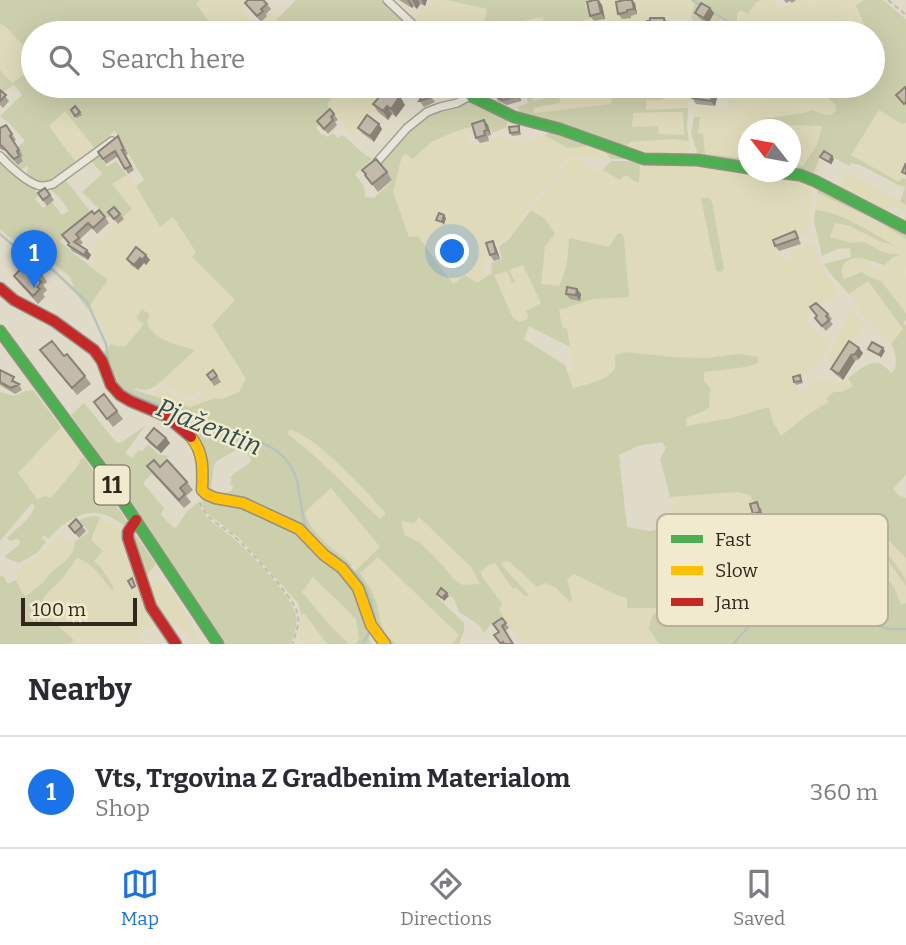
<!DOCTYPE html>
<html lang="en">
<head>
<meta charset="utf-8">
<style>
	:root { --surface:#fff; --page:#f7f7f7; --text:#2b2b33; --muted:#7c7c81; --line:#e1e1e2; --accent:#1a73e8 }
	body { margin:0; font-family:Bitter,serif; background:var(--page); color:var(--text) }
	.compass { position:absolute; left:738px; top:119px; width:63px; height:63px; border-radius:50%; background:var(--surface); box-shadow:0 7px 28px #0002; rotate:301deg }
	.scale { position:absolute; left:21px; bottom:18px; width:116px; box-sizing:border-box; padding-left:7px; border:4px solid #31281d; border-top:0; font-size:19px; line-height:24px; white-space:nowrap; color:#31281d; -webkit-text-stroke:5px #f1eacf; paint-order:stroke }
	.you { position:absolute; left:453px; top:252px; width:24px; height:24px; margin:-18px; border:5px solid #fff; border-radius:50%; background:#1a73e8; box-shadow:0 0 0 10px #1a73e833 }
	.badge { display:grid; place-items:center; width:46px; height:46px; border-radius:50%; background:var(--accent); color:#fff; font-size:23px; font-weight:700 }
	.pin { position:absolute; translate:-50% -58px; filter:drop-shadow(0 2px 4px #0008) }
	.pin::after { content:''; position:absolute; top:37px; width:24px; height:21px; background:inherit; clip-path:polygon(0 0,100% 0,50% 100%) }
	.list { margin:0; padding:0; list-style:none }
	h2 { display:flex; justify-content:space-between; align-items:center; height:91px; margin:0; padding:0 28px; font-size:30px }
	h2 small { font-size:23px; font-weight:400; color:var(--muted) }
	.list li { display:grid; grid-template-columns:46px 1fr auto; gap:21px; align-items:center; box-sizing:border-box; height:112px; padding:0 28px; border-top:2px solid var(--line) }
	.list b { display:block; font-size:26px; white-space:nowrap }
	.list p { margin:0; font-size:23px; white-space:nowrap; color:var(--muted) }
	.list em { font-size:23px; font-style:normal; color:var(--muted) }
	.icon { flex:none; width:38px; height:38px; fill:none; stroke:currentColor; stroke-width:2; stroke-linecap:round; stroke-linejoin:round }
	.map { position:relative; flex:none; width:906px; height:644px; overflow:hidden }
	.search { position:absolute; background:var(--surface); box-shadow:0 7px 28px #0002; left:21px; right:21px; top:21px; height:77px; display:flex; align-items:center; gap:18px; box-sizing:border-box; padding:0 24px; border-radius:38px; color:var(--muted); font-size:26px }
	.sheet { height:203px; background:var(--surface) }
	nav { display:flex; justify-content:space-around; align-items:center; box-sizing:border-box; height:98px; border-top:2px solid var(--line); background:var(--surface); font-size:19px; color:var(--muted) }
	nav a { display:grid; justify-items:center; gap:4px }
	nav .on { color:var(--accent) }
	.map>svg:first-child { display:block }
	.farmland { fill:#dfdaba }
	.green { fill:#cccfac; fill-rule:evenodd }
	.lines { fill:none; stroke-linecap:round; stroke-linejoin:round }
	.stream { stroke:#b5c5bc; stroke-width:2.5 }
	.street-casing { stroke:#a5a093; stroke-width:10 }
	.fast-casing { stroke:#948f83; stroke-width:13 }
	.slow-casing { stroke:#948f83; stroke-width:13 }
	.jam-casing { stroke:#948f83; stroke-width:13 }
	.path { stroke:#c0bcb2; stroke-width:2; stroke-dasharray:5 3.5; stroke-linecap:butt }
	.street { stroke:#e8e5da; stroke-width:7 }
	.fast { stroke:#4caf50; stroke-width:10 }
	.slow { stroke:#ffc107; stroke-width:10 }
	.jam { stroke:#c62828; stroke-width:10 }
	.wall { fill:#a8a092 }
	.shaded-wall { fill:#888277 }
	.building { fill:#c3baaa; stroke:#888277; stroke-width:2 }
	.labels { text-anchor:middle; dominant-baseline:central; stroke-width:5; stroke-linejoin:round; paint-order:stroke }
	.shield { fill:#f1eacf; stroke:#6b6252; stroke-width:2 }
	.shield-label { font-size:23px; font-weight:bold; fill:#31281d }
	.water-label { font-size:26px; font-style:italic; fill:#2d4f50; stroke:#f1eacf }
	.key { fill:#f1eacf; stroke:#b7b09a; stroke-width:2 }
	.key-label { font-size:19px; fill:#31281d }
</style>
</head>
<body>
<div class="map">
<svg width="906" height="644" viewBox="0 0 906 644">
	<rect width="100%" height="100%" fill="#e0dbc9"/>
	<!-- farmland -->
	<path class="farmland" d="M200,0h53l-11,11 16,14 13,-14 7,6 -9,16h-51l-22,-29z
		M430,0h16l41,9 -4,23 17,-7 43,-9v11h-5l2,6h-36l-3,-5 -14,5h-58l-13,-14 5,-12 7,-1z
		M588,0h107l-4,18 -41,2 -1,13h-97l2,-5 36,-9 -5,-17z
		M763,0h11l7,9 11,-9h17l4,4 5,-4h46l1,1 -9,5 12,27h-137l-1,-4 7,-16z
		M0,24l5,2 28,30v12l-21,15 -12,-14z
		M341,86h69l-4,7 -10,-6 -42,50 -27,-33z
		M577,86h38l2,4 -5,7 -1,7 -78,9v-5l27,-5 -2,-16z
		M619,86h210l-1,12 7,6 1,6 -3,4 -7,1 -14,-5 -6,3 -39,5v11l-19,1v28l-43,-4 -2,-19 -5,-1 1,-17h-5l1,-10 32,3 2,-15 -36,-5 -5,8v10l-42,2 -1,-10 17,-12 -42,3z
		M879,109l23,15 4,-1v48l-7,11 -48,-26z
		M65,111l31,39 -19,14 -28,-38z
		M683,112l1,23 -25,-1 -27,-7 1,-14z
		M789,125l33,1 -4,17 -16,23 -11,-3 -1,-33h-10z
		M474,127v7l-7,3 5,9 11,-2 19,-9 11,6h7l4,4 20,-10 24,13 20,-2 17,6 6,7 -41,-2 -6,5 -58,76 -13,8 -7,1 1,13 -6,8 3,9 -7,6 -24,1 -34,-48 -10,2 -16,-49 9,-33 3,-2 9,4 17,-16 25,-11z
		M672,139l17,2 1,9 -8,7h-32l-27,-8 7,-7z
		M571,160l11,1v3l5,3 11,5 5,-2 17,9 4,-3h4l11,6 1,-21 62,3 86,13 24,5 1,8 -5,43 -33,11 2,9 9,7 6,-2 -1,-7 21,-9 7,21 19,29 -32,26 7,11 16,15 -8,15 -5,6 -12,9 -12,4 6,14 10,-5v-3l23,-4 9,3 8,-5 5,7 -11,7h-8l-8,6 2,4 -22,13 -25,21 -9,-16 -3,-13 -37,11 -46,8v-8l18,-7v-39l53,-15 -19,-3 -31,4 -34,-1 -47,-5 -12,19 -9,6 -32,11 -5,-16 6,-4 -4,-21 -8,-20 -3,-17 34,-11 25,-66 -9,14 -41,-5 2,6 -5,26 -6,12 -18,-2 4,-38v-27l-14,-9 35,-46z
		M846,171l60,34 -3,6 -12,-6 -5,7 -47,-25z
		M127,175l9,11 23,40 14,-9 23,35 -3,5 43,44 -24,25 34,53 -7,13 -17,7 -7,-1 -25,9 -39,-13 8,-6 4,1 14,9 12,3 16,-6 -4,-8 -10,10h-8l-21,-15 33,-32 -39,-13 -7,-7 -2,-9 -21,25h-10l-5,-2 -11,-21 2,-5 -15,-9 21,-29 -17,-14 4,-9 -4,-2 3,-7 6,-12 3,2 29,-29 -20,-25z
		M817,193l57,26 32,20v27l-6,4 6,9v34l-25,-32 -14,-5 -23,4 -3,-8 1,-6 6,-5 11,-4 13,3 -3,6 8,5 3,-6h5l7,-7 6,-3 -17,-4 -17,-8h-12l-22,-5 5,-16 25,9 31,15 3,-1 -41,-22 -31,-12 -7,-1z
		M523,265l18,38 -12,15 -9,4 -7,-3 -19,-44 13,-4 5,12 3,-1 -6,-12z
		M868,281l35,48 -12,15 -12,-15 -13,-9 -17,-26z
		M850,311l15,12 -32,48 -5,-16z
		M61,427l23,30 -4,4v2l-29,35 -14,1 -20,-26z
		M289,430h6l28,19 43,41 20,23 -6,6 -62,-60 -30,-25z
		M331,488l49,60 -23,22 -38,-34 -8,-10 -6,-11v-3z
		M737,492l13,3 6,12 -2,5 -82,14 1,-28z
		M100,517l21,14 7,13 8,28 -3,6 -5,4 3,11 11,-7 23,44 -3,3 -10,-7 -12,6 -2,3 9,8 -53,1 -3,-2 -2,2h-19l4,-4 -31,-27 -2,-6 1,-8 18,-19 17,-22 14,6 6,8 16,14 -8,-13 -11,-12 -3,-21z
		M419,517l52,50 9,17 -17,1 -8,-5 -19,-22 -17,-16 -11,-7 -3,1 -4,-16 13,3z
		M62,533l6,8h7l-2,11 -9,10 -14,11 -6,9 -19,14 -3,-3 -6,-13 2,-11 10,-6 15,-12z
		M885,536l21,22v22l-27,-39z
		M874,542l32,44v17l-5,2 -9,-21 -10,-11 -6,-9 -5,-13v-5z
		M378,557l81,78 -7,9h-56l-5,-5 -12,-18 -4,-25 -15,-23z
		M504,561l6,1 27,25 9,-4 9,4 15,15 2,-3 -5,-21 7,-4 47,23h6l1,11h25l19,-6 -1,4 -8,3 -13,21 9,14h-135l-20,-24 -6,-12 4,-5 -17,-22 -5,-9 9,-7 6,-2 21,24 13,7 -27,-29z
		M313,576l43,43 3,21 -4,4h-6l-8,-7 -39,-46z
		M156,578l11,9 23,34 10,20 -4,3h-1l-17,-19 -16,-6 -15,-32z
		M304,613l23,31h-26l-2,-6 2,-23z"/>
	<!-- green -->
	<path class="green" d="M0,0h200l-4,4 22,29h-185v23l-28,-30 -5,-2z
		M296,0h84l37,33h-44l-42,-6 -2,6h-59l6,-13z
		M446,0h142l-3,3 5,16 -36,8 -2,6h-12l-2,-6h5v-10l-43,8 -18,7 5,-23z
		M695,0h68l-7,2 -8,12 -7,-4 -4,3v8l-7,8 1,4h-40l3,-2 1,-8 -4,-5z
		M864,0h19l23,19v104l-4,1 -23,-14 -28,45 48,27 4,-4 3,1v26l-6,-3 5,-15 -7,-2 -38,-20 -8,-2 -3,3 -26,-14 -3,4 -7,20 -22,-6v-7l12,3 15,-23 4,-17 -33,-1 -9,4h-13l-1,-11 39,-5 7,-3 14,5 6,-1 4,-4 -1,-6 -7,-6 1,-12h44v-53h-5l-12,-27z
		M33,68v18h308l-14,18 6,8 -17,16 6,7 2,-1 3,3 6,-4 5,5 5,-3 21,19 8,5 -17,15 9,12 1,11 9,1 19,-18 -13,-15 1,-3 21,-26 24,-21 44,-14 37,18v8l-15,6 -5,-10 -31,8 -25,11 -18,17 -7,-5 -4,2 -9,36 16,45 9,-1 35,48 12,-9 12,8 15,-10 -1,-10 11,-4 -3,-12 10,-8 22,-29 14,9 10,15 -10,12 -4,38 18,2c8,-16 9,-31 10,-48l40,9 9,-14 4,1 2,4 5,59 -36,2 -34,11 3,17 5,2 3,18 -41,-21 -5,13 41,26 8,23c11,-3 39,-9 42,-21 1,-3 0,-9 0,-12l11,-3 47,5 34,1 31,-4 20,3v6l-12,4 -42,5v9l6,7 -1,19 -5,4 -18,7 1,8 45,-8 37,-11 3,13 9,16 26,-21 21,-13 -2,-4 8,-6h8l11,-6 -5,-8c15,-11 28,-25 43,-5l4,-4c2,-9 1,-17 -4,-25l12,-15 -35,-48 -19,13 -15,-16 -10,-14 27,-7 -1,-9 -13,1 -15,7 -8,-35 1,-11c27,2 58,24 81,36l-14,-4 -35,-17 -12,-2 -5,14 22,6 12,-1 17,9 10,3h9l-8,4 -7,7c-13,-2 -27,-14 -40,-2 -5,5 -4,10 -1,16l18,-7 5,4 14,5 25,32v7l-3,3 3,2v150l-13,14 5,6 8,3v60l-21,-22 -6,5 26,37 1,8 -31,-44 -4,4c1,17 10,24 20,37 5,6 7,15 10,22l5,-2v41h-247l-9,-14h-2l5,-16 17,-8 1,-3 -18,5h-26v-11h-6l-47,-23 -7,5 5,20 -2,3 -15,-15 -9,-4 -9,4 -27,-25 -6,-1 -2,4 27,30 -4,1 -9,-9 -3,2 -18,-26 -6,2 -9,7 5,9 17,22 -1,4 -2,1 5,12 -13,4 -7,9 -5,-8 -20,-13 -5,-13 -11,-10 -6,8 27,26v8l-5,13h-7l7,-9 -81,-78 -18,16c5,8 12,16 15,25 7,22 2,28 21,46h-8l-10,-13 -27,-56 29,-28 -49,-59 -26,24c5,23 31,38 47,53l-5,6 -46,-42 -78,-34 9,-5 1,-3 -3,-4 2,-4 -2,-1c5,-7 15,-10 21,-17 -1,-8 -7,-10 -15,-11l-19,11 -3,5 -3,21 4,6h-7l-14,-56 -75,-45 -17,-38 9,-10 5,2h10l18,-22 -8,-6 6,-9 8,6 -3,6c5,20 31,23 48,29l-39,36c-7,4 -12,5 -20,2l-2,2 56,17 25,-9 7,1 17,-7 7,-13 -34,-54 23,-25 -43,-43 4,-5 -23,-35 -13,10 -24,-41 8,-6 -30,-50 -6,11 -12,9 -31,-39 -16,15 28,38 -27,19 -10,2 -9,-5 -4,-5 1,-9 -8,4 -10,-6 -5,-8 20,-15 -14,-16 -11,-9 22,-21 -8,-10 -14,9v-24l12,13zM523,265l18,38 -15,8 3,7 -9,4 -7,-4 -19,-43 13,-4 5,12 3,-1 -6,-12zM289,430c22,1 83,66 97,84l-6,5 -62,-60 -30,-25zM662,442l4,6 -6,11 10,38 67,-5 13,3 6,12 5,-1 4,11 -8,3 -3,-8 -82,14 -22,5 -23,-4 -8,-72 19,-9zM419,517l52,50 9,17 -17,1 -8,-5 -19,-22 -17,-16 -14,-7 -4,-14 13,2z
		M524,86h31l-24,5 2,10 23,-5 -1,-10h22l-18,1 1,16 -27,5 1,5 77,-9 1,-7 4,-7 -1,-4h4l1,5 42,-3 1,12h-17v10l42,-2 -1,19 2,14 -17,-2 -42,3 -7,7 -102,-33 -3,-9 10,-4zM663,112h20l1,23 -25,-1 -1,-8 -26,1 1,-14z
		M694,117h6l-2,16 5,1 2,20 43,4v6l-50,-9 -7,-22z
		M555,131l73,25 -3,3h-14l-6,-7 -17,-6 -20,2 -24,-13z
		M99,154l8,13 9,-6 11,14 -15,9 20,25 -10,9 -8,-6 -6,6 -26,-26 20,-18 -12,-15z
		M634,158l6,3 -1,21h-4l-7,-6h-4l-4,4 -17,-10 8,-9h18z
		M0,160l38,27 -3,3 4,5 -4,4 8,9 9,-6 10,13 7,-4c-6,-9 -13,-20 -23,-23l18,-10 26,33 -4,4 4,4 -10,5 -5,-1 -3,4 3,3 -15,11c15,15 32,26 48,39l-21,29 -11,-16 -6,-16 -29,-24 -34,-17 -7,-7z
		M818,186l88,44v9l-32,-20 -57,-26z
		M701,198h8l3,4 12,67 -3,3 -5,-1z
		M33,390l28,37 -43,46 19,26 8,-3 6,2 29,-35 -1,-2 5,-4 44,66 -3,3c-6,-4 -12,-8 -19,-11 -23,-8 -43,8 -58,24l-5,-4 -1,3 4,4 -9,11 -18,10 -13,-5 -1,-2 14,-11 1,-4 -3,-2 -7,2 -3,-3c10,-11 23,-17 28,-32l-3,-3 -32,38v-149l14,4 11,-5z
		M84,403l33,40 5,-1 24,-17 -21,28 7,5 7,-8 4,1 5,-7 11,11 10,1 -26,27 21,25 -3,7 13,13 3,-1 10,-16 12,-9c5,19 19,23 33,35 16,14 57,56 63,75 4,10 -1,22 -4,32h-68l-131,-200 -21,-29z
		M205,499l42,7 45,21 56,51 16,32 6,32 3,2h-18l4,-5 -3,-20 -43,-42 -11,15 27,32 20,20h-22l-23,-31 -3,2 -3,-12 -59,-65 -31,-24 -5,-6 -1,-8z
		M93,516l7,1 -9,23 12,11 -9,10 8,8 12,19 -2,2c-12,-13 -16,-25 -35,-32 -5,7 -11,16 -17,23 -10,10 -22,16 -17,32l31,27 -4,4h-70v-68l4,1 4,7 8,-4 6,13 4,3 18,-14 6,-9 14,-11 9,-10 2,-11 4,-2 10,-7 -10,-12z
		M132,530l24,34 -12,15 -13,-47z"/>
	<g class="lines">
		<!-- stream -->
		<path class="stream" d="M692,0l10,6
			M711,12l40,21
			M0,234l21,18 13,5 20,14 33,31 19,42 3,23
			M113,380c16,17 26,18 47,25 5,2 9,5 14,7 14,5 27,10 40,15 26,10 60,13 76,38 13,20 8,46 18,67
			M324,549c30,16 49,39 51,74
			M363,644l8,-15
			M733,644l20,-22 15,-2 8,-8 10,-5 12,-2 32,-17c7,15 43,38 59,41 5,0 12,0 17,0"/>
		<!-- street casing -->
		<g class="street-casing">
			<path id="street" d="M387,0l35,33
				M0,156c8,9 30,30 42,30 4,0 8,-1 11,-2l59,-43
				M377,162l30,-34 20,-16 13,-5 17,-4 31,-17"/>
		</g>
		<!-- fast casing -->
		<g class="fast-casing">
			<path id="fast" d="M463,86l8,10 43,21 46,12 84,30 53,1 51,8
				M774,172l26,3 15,6 91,47
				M0,331l98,133 120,180"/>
		</g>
		<!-- slow casing -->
		<g class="slow-casing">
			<path id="slow" d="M191,437c13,16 12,33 11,53l4,4 9,4 28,5 56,26 25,26 18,13 16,20 13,37 14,19"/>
		</g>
		<!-- jam casing -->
		<g class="jam-casing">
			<path id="jam" d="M0,288l14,12 40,21 40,29 8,11 9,24 9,10 10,6 36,15 25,21
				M136,520l-8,12v6l23,69 25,37"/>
		</g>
		<!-- path -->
		<path class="path" d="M888,0l18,15
			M200,502c5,17 21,23 34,34 14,13 58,59 63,76 4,11 -2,21 -4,32"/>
		<!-- street -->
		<use href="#street" class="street"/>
		<!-- fast -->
		<use href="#fast" class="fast"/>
		<!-- slow -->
		<use href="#slow" class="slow"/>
		<!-- jam -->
		<use href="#jam" class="jam"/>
	</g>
	<!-- wall -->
	<path class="wall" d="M399,0h28l-2,6 -5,-2 -3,5 -4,-3 -1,2z
		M599,0l3,5 3,14 -11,2 -4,-5z
		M784,0h12l-4,3 -2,-2 -4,2z
		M245,3l22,1 4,5 -5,5 1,2 -6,6z
		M635,3l2,11 -6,2v2l-9,1 -4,-5z
		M710,8l4,5 -6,11 -9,-6 -4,-5z
		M668,23v10h-17l-3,-5z
		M413,86h21l-6,8 3,3 4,5 -11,5 -1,-1 -3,-5 3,-7z
		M518,88l3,13 -14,4 -9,-4 -3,-5z
		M0,90l9,11 -6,7 -3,-3z
		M692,98h25l-2,8 -19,-2z
		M373,104l32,1 -9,12 -4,-3 -4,6 -10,-8z
		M75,106l7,9 -5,3 -6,-8z
		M334,114l4,6 -3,2 2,3 -9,9 -11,-13z
		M484,120l4,5 3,10 -3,1 1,5 -9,2 -4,-5z
		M379,124l3,5 -8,13 -12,-9 -4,-5z
		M6,125l10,15 -2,1 9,15 -2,1 2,4 -5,4 -12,-14 -6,-2v-21z
		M520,129l1,6 -9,1 -2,-3z
		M121,141l7,13 -2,1 8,15 -6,4 -10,-18 -12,8 -8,-12z
		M387,172l5,8 -14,12 -13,-17z
		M45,188l9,12 -7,6 -9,-13z
		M108,212l12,2 4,5 -6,5z
		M94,214l11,3 4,6 -12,11 -5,-6 -12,11 3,4 -3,2 11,10 -3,5 -16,-9 -4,-6 1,-2 -7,-8z
		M795,231l6,13 -22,7 -4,-5z
		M493,241l3,6 4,12 -6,2 -4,-6z
		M136,247l14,13 -4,5 -2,-2 -6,7 -7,-5 -4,-6z
		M42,274l5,8 -4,3 4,5 -4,4 2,3 -7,7 -19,-21 -5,-7z
		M577,289l4,5 -1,7 -10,-2 -4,-5z
		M823,310l5,4 4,5 -2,2 3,3 -7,7 -11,-13z
		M859,348l4,5 -4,6 -4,2 -12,19 -8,-6 -4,-5z
		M40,350l45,26 6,8 -14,11z
		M0,370l18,13 4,7 -7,4 -15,-9z
		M213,370l8,12 -7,4 -7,-11z
		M800,375l3,8 -7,2 -2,-3z
		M104,394l19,25 -10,8 -19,-25z
		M146,438h20l4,5 -9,10 -12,-10z
		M147,466l13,1 27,15 6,8 -7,6 5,6 -7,6 -31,-34z
		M761,507l3,10 -7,2 -4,-5z
		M69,526h13l4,5 -7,7z
		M502,618l7,10 -4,3 9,13h-13z"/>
	<!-- shaded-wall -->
	<path class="shaded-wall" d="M407,0h2l4,6 -1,2z
		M412,0h6l2,4 -3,5z
		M421,0h6l-2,6z
		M598,0l4,5 3,14 -4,-6z
		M632,0l3,3 2,11 -3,-5z
		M710,8l4,5 -6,11 -4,-6z
		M664,18l4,5v10l-3,-5z
		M426,86h8l-8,10 -4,-5z
		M515,86l3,2 3,13 -4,-5z
		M713,92l4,6 -2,8 -4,-5z
		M400,96l5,9 -9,12 -5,-8z
		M387,106l5,8 -4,6 -5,-9z
		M484,120l4,5 3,10 -4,-5z
		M379,124l3,5 -8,13 -4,-6z
		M832,156l2,3 -3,6 -2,-3z
		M444,215l2,3 -2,7 -2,-3z
		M493,241l3,6 4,12 -4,-6z
		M49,248l3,6 -5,7 -4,-5z
		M87,250l4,5 -3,5 -4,-5z
		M146,255l4,5 -4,5 -4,-5z
		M140,258l4,5 -6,7 -4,-5z
		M577,289l4,5 -1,7 -4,-6z
		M859,348l4,5 -4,6 -4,-5z
		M883,348l2,3 -4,7 -2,-3z
		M851,355l4,6 -12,19 -4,-6z
		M166,438l4,5 -9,10 -4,-5z
		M447,593l2,3 -5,5 -2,-3z"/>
	<!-- building -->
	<path class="building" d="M248,0h15l4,4 -6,5 2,2 -6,5 -12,-13z
		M594,0h4l3,13 -11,3 -3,-14z
		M624,0h8l2,9 -7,1v2l-9,2 -2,-12z
		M701,3l9,5 -6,10 -9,-5z
		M650,18h14l1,10h-17l-1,-7h3z
		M497,26l2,7h-17l-1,-1z
		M416,86h10l-4,5z
		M504,86h11l2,10 -14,4 -8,-4 -1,-4 11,-3z
		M388,87l12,9 -9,13 -4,-3 -4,5 -10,-7z
		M905,87l1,1v14l-2,2 -8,-9z
		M0,90l6,5 -6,6z
		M693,90l20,2 -2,9 -19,-3z
		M425,92l6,5 -11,4h-1z
		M75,106l5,6 -5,4 -4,-6z
		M330,109l4,5 -3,3 2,3 -9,9 -7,-8z
		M367,115l12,9 -9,12 -12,-8z
		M484,120l3,10 -3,1 1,4 -9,3 -4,-14z
		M6,125l6,9 -2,2 9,14 -2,1 2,5 -5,3 -12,-13 -2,-1v-17z
		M519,126v6l-9,1 -1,-6z
		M118,136l6,14h-2l9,16 -6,3 -10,-18 -12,8 -5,-7z
		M824,151l8,5 -3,6 -9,-5z
		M376,159l11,13 -15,12 -7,-9 1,-1 -4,-4z
		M906,163v11l-4,-2z
		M45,188l5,7 -7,5 -5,-7z
		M114,207l6,7 -6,5 -6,-7z
		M99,210l6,7 -12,11 -5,-5 -12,11 3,4 -5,4 13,8 -3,5 -16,-10 1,-2 -7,-8 30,-24 2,3z
		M439,213l5,2 -2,7 -6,-2z
		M795,231l3,7 -23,8 -2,-6z
		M493,241l3,12 -6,2 -4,-12z
		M43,244l6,4 -6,8 -6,-5z
		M136,247l10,8 -4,5 -2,-2 -6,7 -7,-6z
		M28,261l14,13 -5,4 4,4 -4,5 3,2 -7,7 -19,-20z
		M567,287l10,2 -1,6 -10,-1z
		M816,303l12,11 -2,2 3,4 -7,6 -7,-8 2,-2 -7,-9z
		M52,341l12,15 3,-2 18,22 -13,12 -32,-38z
		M849,341l10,7 -4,6 -4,1 -12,19 -8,-5z
		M872,342l11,6 -4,7 -11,-6z
		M0,370l14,7 -2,4 7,3 -8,4 -11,-6z
		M213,370l4,6 -6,4 -4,-5z
		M800,375l1,6 -7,1 -1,-5z
		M104,394l13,17 -10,8 -13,-17z
		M154,428l12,10 -9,10 -11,-10z
		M154,460l6,7 7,-7 20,22 -7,6 5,6 -6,6 -32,-34z
		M757,502l3,10 -7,2 -3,-10z
		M76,519l6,7 -7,7 -6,-7z
		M132,578l3,8 -3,2 -4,-7z
		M441,588l6,5 -5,5 -5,-4z
		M502,618l4,5 -4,3 11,18h-9l-1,-2 -2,2 -7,-9 5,-3 -6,-8z"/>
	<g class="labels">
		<!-- shield labels -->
		<rect class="shield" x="94.5" y="465.5" width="35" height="39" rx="5"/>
		<g class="shield-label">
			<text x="112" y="485">11</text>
		</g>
		<!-- water labels -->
		<g class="water-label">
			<text transform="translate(209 427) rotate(22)">Pjažentin</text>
		</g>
	</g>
	<!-- legend -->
	<rect x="657" y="514" width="231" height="112" rx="10" class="key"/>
	<rect x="671" y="535" width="32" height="8" fill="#4caf50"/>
	<rect x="671" y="566" width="32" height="9" fill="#ffc107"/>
	<rect x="671" y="598" width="32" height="8" fill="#c62828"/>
	<g class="key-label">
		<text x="715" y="546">Fast</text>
		<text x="715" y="577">Slow</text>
		<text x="715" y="609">Jam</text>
	</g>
</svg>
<svg class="compass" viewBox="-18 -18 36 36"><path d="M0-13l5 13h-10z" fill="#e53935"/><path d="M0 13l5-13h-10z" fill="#7c7c81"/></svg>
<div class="scale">100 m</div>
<div class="you"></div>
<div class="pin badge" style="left:34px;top:288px">1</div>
<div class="search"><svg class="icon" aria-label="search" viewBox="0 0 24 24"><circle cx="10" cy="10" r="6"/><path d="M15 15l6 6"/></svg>Search here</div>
</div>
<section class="sheet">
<h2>Nearby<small></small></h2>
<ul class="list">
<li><span class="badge">1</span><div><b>Vts, Trgovina Z Gradbenim Materialom</b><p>Shop</p></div><em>360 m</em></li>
</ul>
</section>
<nav>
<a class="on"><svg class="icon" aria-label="map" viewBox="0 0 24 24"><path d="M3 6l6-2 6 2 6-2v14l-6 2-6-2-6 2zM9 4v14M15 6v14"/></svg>Map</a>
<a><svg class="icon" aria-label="directions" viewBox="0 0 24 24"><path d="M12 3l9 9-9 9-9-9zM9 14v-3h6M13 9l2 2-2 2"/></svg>Directions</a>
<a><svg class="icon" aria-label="saved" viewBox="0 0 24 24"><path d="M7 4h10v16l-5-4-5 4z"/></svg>Saved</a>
</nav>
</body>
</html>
